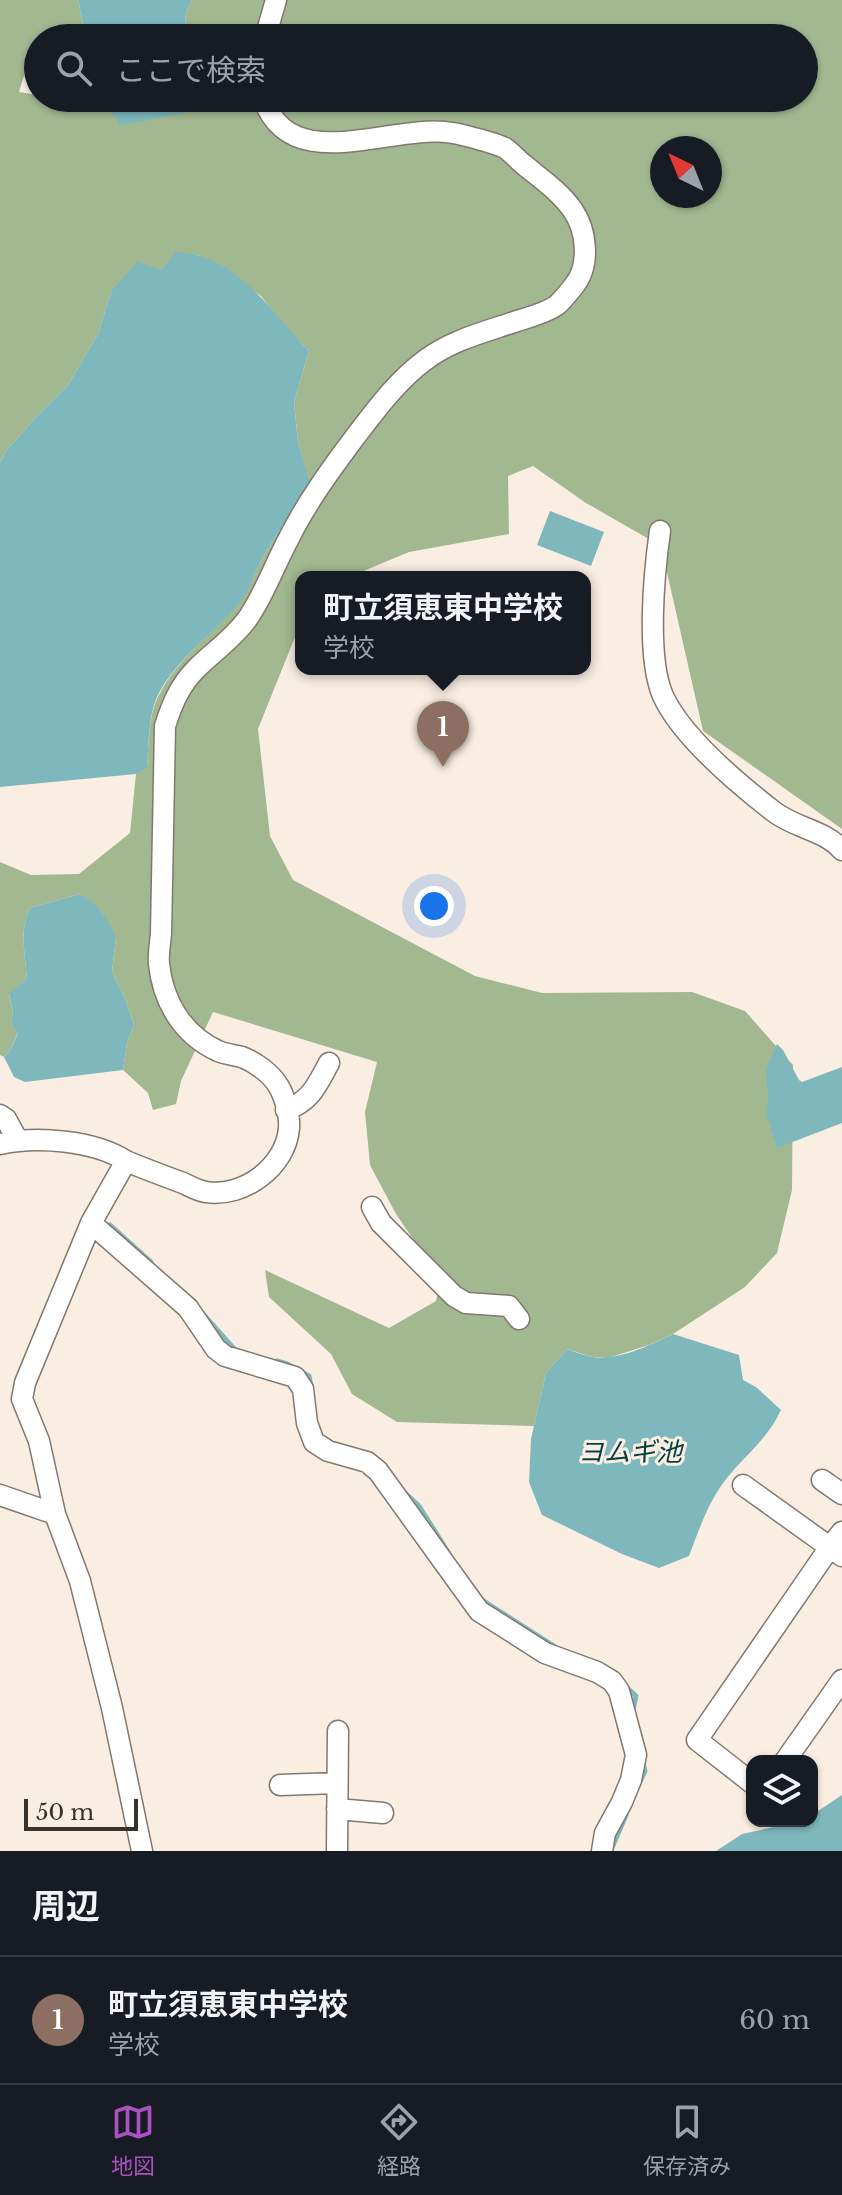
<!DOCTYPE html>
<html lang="ja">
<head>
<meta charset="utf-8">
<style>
	:root { --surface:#171b24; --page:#20242c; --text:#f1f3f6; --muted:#9ea1a6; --line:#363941; --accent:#aa52bf }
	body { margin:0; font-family:"Libre Baskerville","Noto Sans JP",serif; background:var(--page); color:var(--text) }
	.controls { position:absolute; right:24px; bottom:24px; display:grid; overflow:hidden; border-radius:16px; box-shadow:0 2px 6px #0004 }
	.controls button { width:72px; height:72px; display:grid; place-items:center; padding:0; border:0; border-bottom:2px solid var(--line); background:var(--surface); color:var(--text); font:40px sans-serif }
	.compass { position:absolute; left:650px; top:136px; width:72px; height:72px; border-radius:50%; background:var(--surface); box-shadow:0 2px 6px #0004; rotate:317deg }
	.scale { position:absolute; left:24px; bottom:20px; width:114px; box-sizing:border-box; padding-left:8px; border:4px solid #36322e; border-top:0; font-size:22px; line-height:28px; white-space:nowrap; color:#36322e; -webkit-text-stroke:6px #faeee3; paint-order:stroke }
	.you { position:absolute; left:434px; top:906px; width:28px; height:28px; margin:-20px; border:6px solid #fff; border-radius:50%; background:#1a73e8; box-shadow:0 0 0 12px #1a73e833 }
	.badge { display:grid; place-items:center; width:52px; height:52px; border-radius:50%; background:var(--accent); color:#fff; font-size:26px; font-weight:700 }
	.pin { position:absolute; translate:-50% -66px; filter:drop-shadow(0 2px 4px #0008) }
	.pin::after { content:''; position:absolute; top:42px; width:28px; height:24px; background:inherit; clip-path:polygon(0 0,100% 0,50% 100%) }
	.popup { position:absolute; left:295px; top:571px; width:296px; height:104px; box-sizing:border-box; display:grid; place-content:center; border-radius:16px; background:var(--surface); filter:drop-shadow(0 2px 6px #0005); font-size:26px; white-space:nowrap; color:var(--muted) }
	.popup b { font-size:30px; color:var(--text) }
	.popup::after { content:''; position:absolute; left:50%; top:100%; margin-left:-16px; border:16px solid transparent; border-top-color:var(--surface) }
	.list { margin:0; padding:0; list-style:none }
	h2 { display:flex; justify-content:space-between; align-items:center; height:104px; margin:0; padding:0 32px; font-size:34px }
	h2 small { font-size:26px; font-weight:400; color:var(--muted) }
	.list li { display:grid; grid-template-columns:52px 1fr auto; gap:24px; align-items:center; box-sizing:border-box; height:128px; padding:0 32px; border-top:2px solid var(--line) }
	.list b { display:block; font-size:30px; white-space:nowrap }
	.list p { margin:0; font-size:26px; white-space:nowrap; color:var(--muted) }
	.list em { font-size:26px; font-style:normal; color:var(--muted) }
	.icon { flex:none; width:44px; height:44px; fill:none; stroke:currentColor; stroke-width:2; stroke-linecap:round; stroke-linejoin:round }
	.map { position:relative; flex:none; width:842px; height:1851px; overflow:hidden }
	.search { position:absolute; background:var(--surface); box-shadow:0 2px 6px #0004; left:24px; right:24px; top:24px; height:88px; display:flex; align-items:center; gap:20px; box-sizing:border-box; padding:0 28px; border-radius:44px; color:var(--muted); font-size:30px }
	.sheet { height:232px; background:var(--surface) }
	nav { display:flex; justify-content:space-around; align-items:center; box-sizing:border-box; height:112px; border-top:2px solid var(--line); background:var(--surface); font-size:22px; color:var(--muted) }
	nav a { display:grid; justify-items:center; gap:4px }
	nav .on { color:var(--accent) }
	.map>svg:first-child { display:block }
	.forest { fill:#a1b891; fill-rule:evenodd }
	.water { fill:#7eb8bd }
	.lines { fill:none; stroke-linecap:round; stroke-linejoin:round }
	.stream { stroke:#7eb8bd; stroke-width:5 }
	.minor-casing { stroke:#82786e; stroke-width:23 }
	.minor { stroke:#fff; stroke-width:20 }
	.labels { text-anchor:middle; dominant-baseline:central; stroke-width:6; stroke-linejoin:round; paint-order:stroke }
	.water-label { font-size:26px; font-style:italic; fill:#053f43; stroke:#faeee3 }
</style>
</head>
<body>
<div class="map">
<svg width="842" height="1851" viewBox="0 0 842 1851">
	<rect width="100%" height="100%" fill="#faeee3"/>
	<!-- forest -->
	<path class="forest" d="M0,0h78l5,23 -8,15h-37v26l-12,5 -7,23 19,3v3h54l16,10h99l-4,-10h601v-60h-620l2,-26 6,-12h650v829l-139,-98 -42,-185 -75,-43 -53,-37 -25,10 1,58 -100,18 -60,25h-48v45l-43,107 12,107 23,44 182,96 67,17 150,-1 53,19 48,54 -1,125 -15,63 -32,34 -72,47 -24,11 -41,13 -16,-1 -25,-8 -21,24 -12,53 -137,-4 -45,-28 -21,-40 -62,-57 -4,-27 124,58 47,-27 5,-21 -45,-66 -26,-49 -5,-53 12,-50 -164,-50 -32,69 -5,23 -23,6 -5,-17 -25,-23 4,-27 7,-18 -9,-27 -13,-26 4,-35 -36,-43 -50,14c-11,22 -5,46 -3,70l-18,17 4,16 -2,13 7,8 -7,17 -7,8 -4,-2v-193l31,13 48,-1 51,-41 6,-59 11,-7c2,-22 1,-52 12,-72 19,-38 58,-64 83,-98 8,-9 11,-22 17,-32 14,-28 33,-52 51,-77l-12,-46 -4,-40 15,-51 -28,-29 -20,-26 -62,-41 -23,-2 -15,17 -50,22 -13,42 -30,51 -31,31 -31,35 -6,12zM662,148h48v48h-48z"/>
	<!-- water -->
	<path class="water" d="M78,0h114l-6,12 -2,26h-109l8,-15z
		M92,98h111l4,11 -86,16 -13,-17z
		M176,252c8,1 17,1 25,4 47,16 75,61 108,95l-15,51 4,40 13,46c-19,25 -38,49 -52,77 -6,10 -9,23 -16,33 -26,34 -65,58 -85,97 -10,20 -9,50 -11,73l-11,6 -136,13v-324l6,-12 31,-35 31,-31 30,-51 13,-42 26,-30 24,8z
		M550,511l54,21 -13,34 -54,-21z
		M80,894l15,10 12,16 9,17 -4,35 13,26 9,27 -7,18 -4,27 -98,12 -11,-5 -10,-20 7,-8 7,-16 -7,-9 2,-13 -4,-17 18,-16c-2,-24 -8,-48 3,-70z
		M777,1044l6,6 16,30 3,2 40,-15v56l-65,25 -10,-33 1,-20 -2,-26z
		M673,1334l66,21 4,25 13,7 25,23c-14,31 -41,49 -60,76 -14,20 -23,46 -32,70l-30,12 -37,-14 -80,-39 -13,-33 2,-43 15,-66 21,-24c8,3 17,6 25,8 27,4 58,-12 81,-23z
		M842,1795v56h-126l26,-17 59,-13h11v-6z"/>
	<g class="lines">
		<!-- stream -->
		<path class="stream" d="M110,1225l41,37
			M203,1314l33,37
			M277,1361l10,3 22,12 2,10
			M402,1490l17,16 29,46
			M482,1600l72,46
			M624,1685l12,11 -3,14
			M639,1784l6,-13 -2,-8
			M611,1850l15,-35"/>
		<!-- minor casing -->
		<g class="minor-casing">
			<path id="minor" d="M265,38l11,-38
				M660,531c-6,42 -14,126 3,165 19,41 74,87 110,115 21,17 52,19 69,39
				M286,1110c25,-9 31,-25 43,-47
				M0,1115l6,4 12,22
				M0,1144c36,-8 94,-4 126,17 19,8 38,15 57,22 7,3 15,8 23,9 37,6 80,-25 83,-64 1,-11 -4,-31 -10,-41 -7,-13 -24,-25 -37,-30 -8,-2 -17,-3 -24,-6 -35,-16 -55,-49 -59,-87 -1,-9 1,-20 2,-30l4,-208c7,-22 15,-41 31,-57 18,-18 37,-30 52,-51 17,-25 27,-54 41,-80 18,-36 42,-69 66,-101 21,-27 42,-56 69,-76 27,-21 61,-29 93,-40 13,-4 29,-8 40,-16 5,-4 11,-12 16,-18 18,-21 14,-57 -1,-78 -13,-18 -32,-31 -49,-45 -6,-5 -12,-12 -18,-16 -10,-5 -41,-13 -52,-15 -61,-11 -162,46 -190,-35
				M126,1161l-35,62 -66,160 -3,16 17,42 16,73 25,67 32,127 30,143
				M372,1207l9,16 73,73 12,7 43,3 10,13
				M91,1223l97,85 28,41 9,7 70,21 8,12 4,34 7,19 14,9 39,11 11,9 101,140 66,42 52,19 15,9 7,10 17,64 -5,25 -9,22 -17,31 -3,18
				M822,1480l20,14
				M743,1485l99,71
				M0,1495l55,19
				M785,1761l57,-81
				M752,1783l-55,-43 133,-193 12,-15
				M280,1785l57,-2
				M337,1809l46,4
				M337,1851l1,-120"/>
		</g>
		<!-- minor -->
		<use href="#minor" class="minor"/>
	</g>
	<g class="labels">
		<!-- water labels -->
		<g class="water-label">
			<text x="630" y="1452">ヨムギ池</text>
		</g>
	</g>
</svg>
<div class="controls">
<button><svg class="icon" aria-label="layers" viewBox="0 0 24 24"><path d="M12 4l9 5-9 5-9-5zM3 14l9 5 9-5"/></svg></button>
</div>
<svg class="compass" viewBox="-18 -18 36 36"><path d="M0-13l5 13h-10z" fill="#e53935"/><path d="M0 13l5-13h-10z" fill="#9ea1a6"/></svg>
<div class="scale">50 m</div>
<div class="you"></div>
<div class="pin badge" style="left:443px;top:767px;background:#8d6e63">1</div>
<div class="popup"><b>町立須恵東中学校</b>学校</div>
<div class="search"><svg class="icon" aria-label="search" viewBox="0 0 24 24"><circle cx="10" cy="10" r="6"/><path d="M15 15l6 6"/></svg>ここで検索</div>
</div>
<section class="sheet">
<h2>周辺<small></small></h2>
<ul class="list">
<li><span class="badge" style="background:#8d6e63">1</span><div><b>町立須恵東中学校</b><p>学校</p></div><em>60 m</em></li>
</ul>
</section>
<nav>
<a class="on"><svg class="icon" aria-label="map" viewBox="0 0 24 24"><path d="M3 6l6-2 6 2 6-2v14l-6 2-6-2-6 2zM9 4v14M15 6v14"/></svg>地図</a>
<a><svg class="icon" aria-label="directions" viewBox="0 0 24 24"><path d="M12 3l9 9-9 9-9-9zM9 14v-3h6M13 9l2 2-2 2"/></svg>経路</a>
<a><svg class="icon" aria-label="saved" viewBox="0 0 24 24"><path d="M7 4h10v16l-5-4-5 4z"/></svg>保存済み</a>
</nav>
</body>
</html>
